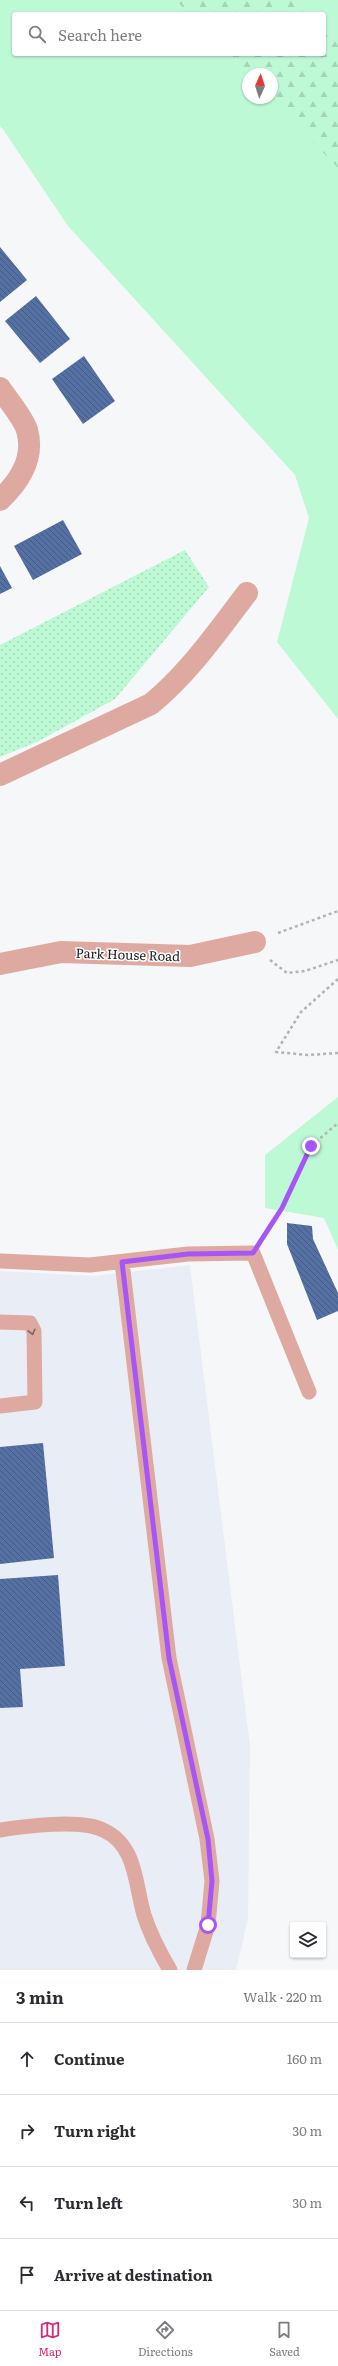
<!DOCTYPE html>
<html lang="en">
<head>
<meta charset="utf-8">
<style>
	:root { --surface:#fff; --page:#f7f7f7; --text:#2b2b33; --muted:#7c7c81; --line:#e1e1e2; --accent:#db2777 }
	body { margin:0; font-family:Literata,serif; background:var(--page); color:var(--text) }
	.controls { position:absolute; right:12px; bottom:12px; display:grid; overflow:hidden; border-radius:4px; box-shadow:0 1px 3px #0004 }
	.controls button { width:36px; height:36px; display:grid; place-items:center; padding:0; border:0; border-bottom:1px solid var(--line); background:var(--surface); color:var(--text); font:20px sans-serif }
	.compass { position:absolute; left:242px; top:68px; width:36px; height:36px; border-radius:50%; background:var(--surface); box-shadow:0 1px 3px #0004; rotate:3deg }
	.stop { position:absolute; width:12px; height:12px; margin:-9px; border:3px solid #a855f7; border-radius:50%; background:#fff }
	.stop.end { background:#a855f7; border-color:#fff; box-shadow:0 1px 4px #0008 }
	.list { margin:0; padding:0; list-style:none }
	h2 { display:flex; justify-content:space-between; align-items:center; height:52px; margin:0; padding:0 16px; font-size:17px }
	h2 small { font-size:13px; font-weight:400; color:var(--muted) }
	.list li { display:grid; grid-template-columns:26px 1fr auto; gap:12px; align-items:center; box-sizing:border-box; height:72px; padding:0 16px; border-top:1px solid var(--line) }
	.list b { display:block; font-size:15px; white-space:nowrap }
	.list em { font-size:13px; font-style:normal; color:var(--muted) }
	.icon { flex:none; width:22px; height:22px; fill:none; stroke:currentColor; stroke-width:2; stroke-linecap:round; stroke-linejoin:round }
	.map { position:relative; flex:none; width:338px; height:1970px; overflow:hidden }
	.search { position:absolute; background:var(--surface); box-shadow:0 1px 3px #0004; left:12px; right:12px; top:12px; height:44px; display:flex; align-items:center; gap:10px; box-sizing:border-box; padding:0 14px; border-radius:4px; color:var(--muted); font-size:15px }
	.sheet { height:340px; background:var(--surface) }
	nav { display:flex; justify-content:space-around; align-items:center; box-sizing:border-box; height:56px; border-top:1px solid var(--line); background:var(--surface); font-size:11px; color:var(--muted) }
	nav a { display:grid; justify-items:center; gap:2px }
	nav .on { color:var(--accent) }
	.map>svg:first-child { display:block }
	.built { fill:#e9edf5 }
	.green { fill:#bef9d6; fill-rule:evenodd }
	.forest { fill:url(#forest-firs) }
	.garden { fill:url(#garden-dots) }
	.building { fill:url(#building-back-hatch) }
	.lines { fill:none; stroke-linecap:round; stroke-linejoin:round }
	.path { stroke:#b2b3b4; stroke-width:2.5; stroke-dasharray:3 3; stroke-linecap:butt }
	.lane { stroke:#dea9a0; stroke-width:15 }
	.street { stroke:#dea9a0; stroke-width:22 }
	.oneway { stroke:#7e6460 }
	.route { stroke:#a855f7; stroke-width:5 }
	.labels { text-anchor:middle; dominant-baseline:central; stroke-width:3; stroke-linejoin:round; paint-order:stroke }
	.street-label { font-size:13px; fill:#1e1e1f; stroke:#fff }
</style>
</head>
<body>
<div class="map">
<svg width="338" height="1970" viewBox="0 0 338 1970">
	<defs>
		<pattern id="forest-firs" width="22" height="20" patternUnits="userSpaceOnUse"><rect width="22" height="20" fill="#bef9d6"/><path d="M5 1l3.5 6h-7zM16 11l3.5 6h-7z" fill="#a3d5b7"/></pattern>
		<pattern id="garden-dots" width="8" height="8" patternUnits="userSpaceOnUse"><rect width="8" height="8" fill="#bef9d6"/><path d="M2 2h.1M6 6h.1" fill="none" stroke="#a3d5b7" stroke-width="1.8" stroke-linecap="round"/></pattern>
		<pattern id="building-back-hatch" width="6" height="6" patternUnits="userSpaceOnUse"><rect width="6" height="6" fill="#5570a2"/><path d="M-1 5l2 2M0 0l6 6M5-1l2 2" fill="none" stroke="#465b83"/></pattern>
	</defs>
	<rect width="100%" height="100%" fill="#f6f7f8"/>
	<!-- built -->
	<path class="built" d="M190,1265l60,481 -2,173 -12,51h-236v-699l93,5z"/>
	<!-- green -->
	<path class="green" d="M0,0h338v719l-61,-77 32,-124 -14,-43 -227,-249 -68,-101zM14,14h310v40h-310zM248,74h24v24h-24z
		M338,1097v153l-14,-32 -59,-10v-53z"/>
	<!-- forest -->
	<path class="forest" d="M176,0h126l11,14h-124z
		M324,27l14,18v123l-67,-70 1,-24 -24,1 -20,-21h96z"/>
	<!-- garden -->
	<path class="garden" d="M185,550l24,37 -94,112 -76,42 -39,16v-112z"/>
	<!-- building -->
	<path class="building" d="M0,247l27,33 -27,22z
		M36,296l34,43 -30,24 -35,-42z
		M84,356l31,45 -32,23 -31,-45z
		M63,520l19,34 -49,26 -19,-34z
		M0,566l12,22 -12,6z
		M287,1223l25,3 1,13 25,54v18l-21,9 -30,-76z
		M43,1443l11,115 -54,6v-117z
		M58,1575l7,91 -45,3 3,38 -23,1v-129z"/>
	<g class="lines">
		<!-- path -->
		<path class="path" d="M278,933l60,-22
			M270,960l17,13 18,-2 33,-11
			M338,979l-37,33 -25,40 32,3 30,-2
			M264,1236l18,-28 29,-62 27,-23"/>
		<!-- lane -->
		<path class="lane" d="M0,1261l90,4 98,-11 65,-1 56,139
			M122,1262l47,396 38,181 5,42 -4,44 -14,45
			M0,1322l30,1 4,8 1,71 -35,4
			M0,1830c25,-4 81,-11 103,0 34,15 32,55 41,85 6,19 16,38 26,55"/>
		<!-- street -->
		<path class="street" d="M0,388c7,11 23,29 27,42 8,28 -7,51 -27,70
			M0,775l151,-71c38,-31 66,-72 96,-111
			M0,964l61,-12 129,4 65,-14"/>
	</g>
	<!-- one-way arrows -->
	<defs><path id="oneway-chevron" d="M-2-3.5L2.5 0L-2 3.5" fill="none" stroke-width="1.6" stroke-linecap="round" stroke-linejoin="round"/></defs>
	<use class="oneway" href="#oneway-chevron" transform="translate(32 1332) rotate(76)"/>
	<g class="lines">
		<!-- route -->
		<path class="route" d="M208,1925l4,-44 -4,-42 -39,-181 -47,-396 66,-8 65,-1 29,-45 29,-62"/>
	</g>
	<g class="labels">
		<!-- street labels -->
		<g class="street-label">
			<text transform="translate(128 954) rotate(2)">Park House Road</text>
		</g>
	</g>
</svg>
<div class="controls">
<button><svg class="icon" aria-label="layers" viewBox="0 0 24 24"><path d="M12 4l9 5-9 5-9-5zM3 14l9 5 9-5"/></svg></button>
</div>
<svg class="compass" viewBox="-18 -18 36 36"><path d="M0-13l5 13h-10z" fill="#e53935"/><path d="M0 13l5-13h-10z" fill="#7c7c81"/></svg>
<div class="stop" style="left:208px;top:1925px"></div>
<div class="stop end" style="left:311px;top:1146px"></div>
<div class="search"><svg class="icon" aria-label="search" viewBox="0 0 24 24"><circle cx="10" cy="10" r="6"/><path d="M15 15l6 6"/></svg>Search here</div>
</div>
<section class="sheet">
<h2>3 min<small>Walk · 220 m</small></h2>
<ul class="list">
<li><svg class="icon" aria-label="ahead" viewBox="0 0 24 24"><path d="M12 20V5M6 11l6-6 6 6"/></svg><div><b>Continue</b></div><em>160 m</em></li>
<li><svg class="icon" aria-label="right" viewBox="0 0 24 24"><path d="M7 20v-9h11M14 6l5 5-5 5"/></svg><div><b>Turn right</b></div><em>30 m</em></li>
<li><svg class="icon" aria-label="left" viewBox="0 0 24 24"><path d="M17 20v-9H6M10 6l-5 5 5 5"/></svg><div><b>Turn left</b></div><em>30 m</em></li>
<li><svg class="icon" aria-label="arrive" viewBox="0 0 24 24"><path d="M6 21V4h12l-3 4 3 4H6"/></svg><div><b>Arrive at destination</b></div></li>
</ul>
</section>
<nav>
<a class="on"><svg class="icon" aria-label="map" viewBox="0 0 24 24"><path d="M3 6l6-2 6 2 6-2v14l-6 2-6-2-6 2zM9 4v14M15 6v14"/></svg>Map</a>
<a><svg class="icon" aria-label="directions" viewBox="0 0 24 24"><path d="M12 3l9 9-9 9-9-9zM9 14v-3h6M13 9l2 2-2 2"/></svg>Directions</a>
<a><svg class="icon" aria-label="saved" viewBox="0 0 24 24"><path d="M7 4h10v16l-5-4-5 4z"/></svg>Saved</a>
</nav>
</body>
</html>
